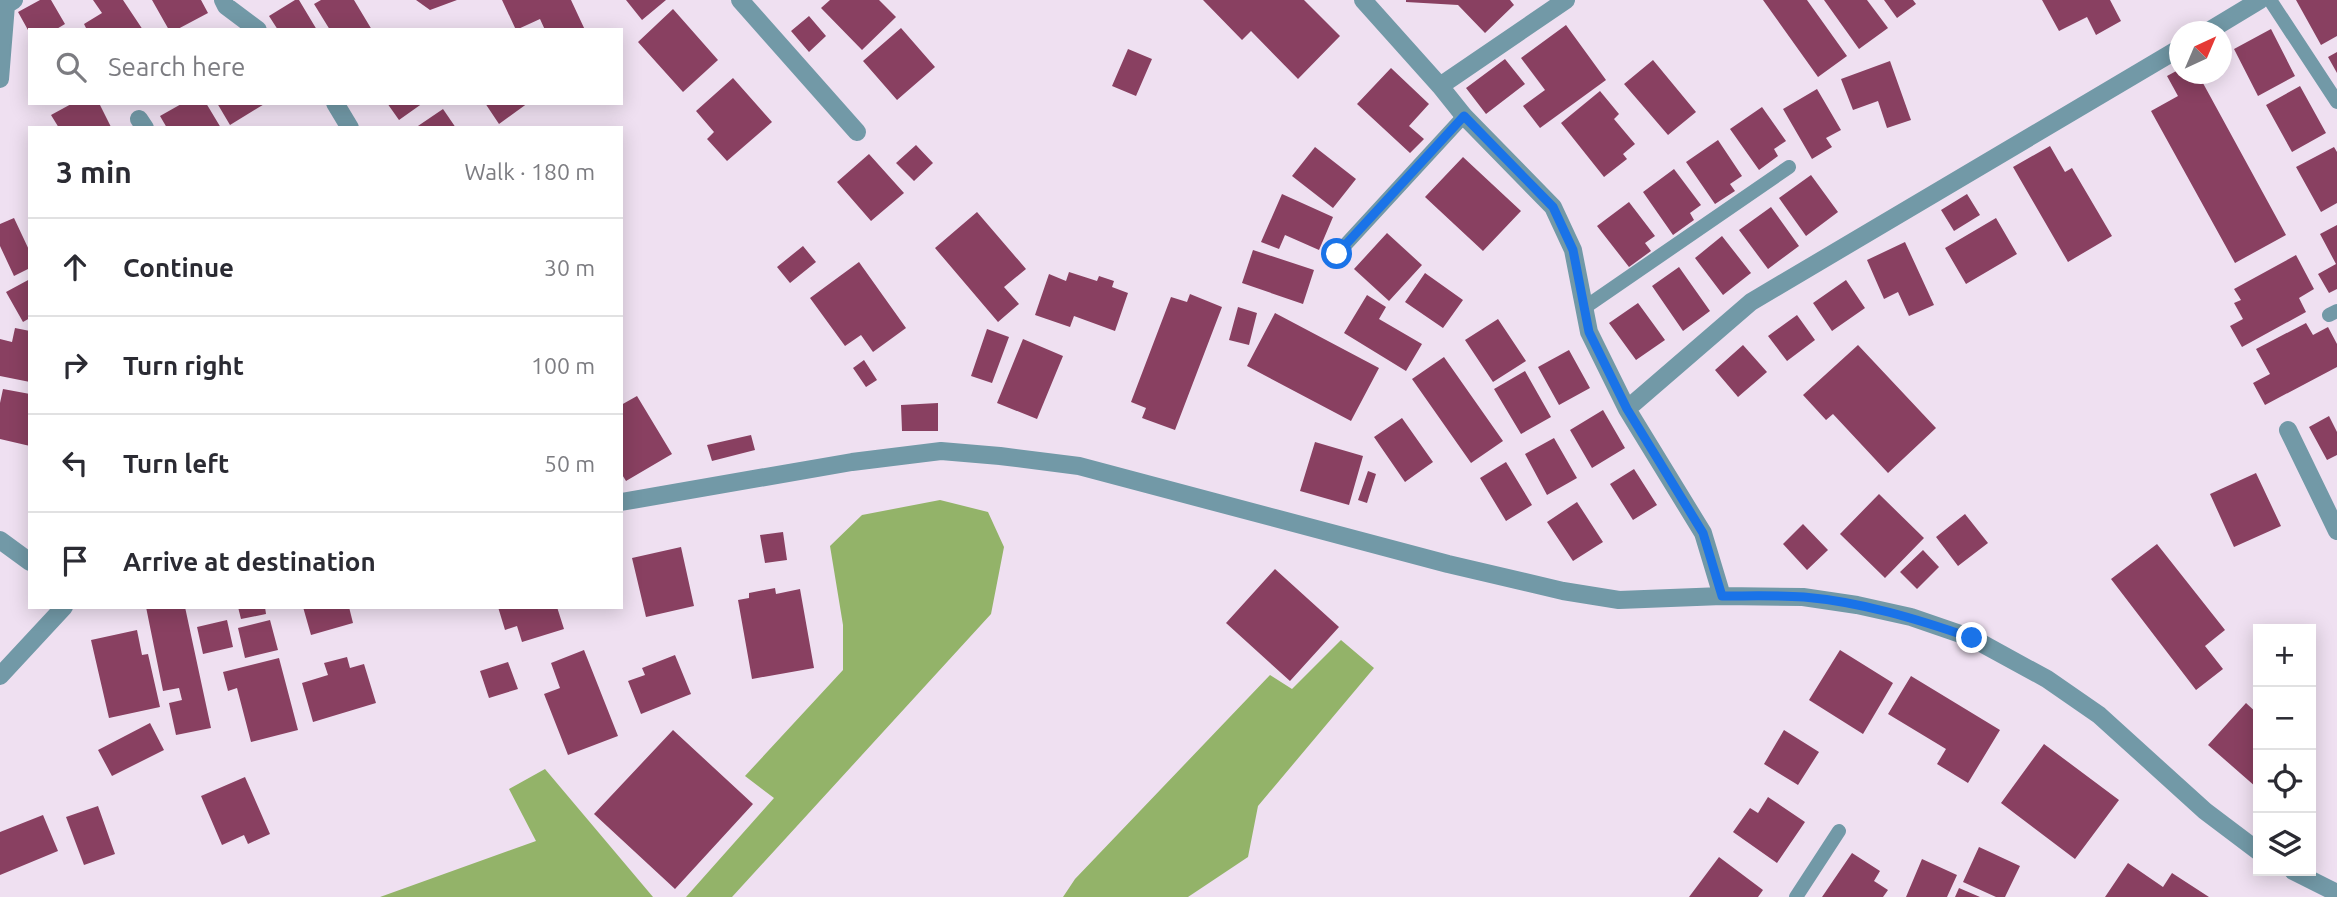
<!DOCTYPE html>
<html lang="en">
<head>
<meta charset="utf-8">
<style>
	:root { --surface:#fff; --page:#f7f7f7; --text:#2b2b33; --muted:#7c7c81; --line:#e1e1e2 }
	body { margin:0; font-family:Ubuntu,sans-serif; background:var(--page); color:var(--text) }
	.controls { position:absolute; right:21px; bottom:21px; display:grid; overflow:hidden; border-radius:0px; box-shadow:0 4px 18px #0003 }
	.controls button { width:63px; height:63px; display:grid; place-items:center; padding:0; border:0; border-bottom:2px solid var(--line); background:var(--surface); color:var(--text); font:35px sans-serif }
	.compass { position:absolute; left:2169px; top:21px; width:63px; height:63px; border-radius:50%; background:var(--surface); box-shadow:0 4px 18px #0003; rotate:44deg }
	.stop { position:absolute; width:21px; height:21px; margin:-16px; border:5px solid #1a73e8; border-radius:50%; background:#fff }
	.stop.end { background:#1a73e8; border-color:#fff; box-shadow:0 2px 7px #0008 }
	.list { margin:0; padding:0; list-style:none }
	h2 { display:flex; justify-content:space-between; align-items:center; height:91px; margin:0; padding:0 28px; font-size:30px }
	h2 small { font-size:23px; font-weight:400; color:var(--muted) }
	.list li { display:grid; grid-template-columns:46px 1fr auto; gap:21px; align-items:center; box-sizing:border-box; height:98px; padding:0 28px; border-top:2px solid var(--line) }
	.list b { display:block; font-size:26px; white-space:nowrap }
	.list em { font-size:23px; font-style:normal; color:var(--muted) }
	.icon { flex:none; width:38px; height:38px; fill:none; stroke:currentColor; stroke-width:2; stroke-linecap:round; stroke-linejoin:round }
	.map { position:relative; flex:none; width:2337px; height:897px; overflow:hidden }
	.search { position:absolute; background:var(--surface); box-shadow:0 4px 18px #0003; left:28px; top:28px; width:595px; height:77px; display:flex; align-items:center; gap:18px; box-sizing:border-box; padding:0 24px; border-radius:0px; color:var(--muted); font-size:26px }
	.panel { position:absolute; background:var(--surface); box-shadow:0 4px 18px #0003; left:28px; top:126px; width:595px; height:483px; border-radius:0px }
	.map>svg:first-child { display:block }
	.forest { fill:#93b369 }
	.building { fill:#894061 }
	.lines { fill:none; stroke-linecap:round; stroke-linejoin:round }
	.service { stroke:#7299a7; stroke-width:14 }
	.minor { stroke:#7299a7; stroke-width:18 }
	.tertiary { stroke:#7299a7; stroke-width:18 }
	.route { stroke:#1a73e8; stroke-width:9 }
</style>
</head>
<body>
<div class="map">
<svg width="2337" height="897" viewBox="0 0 2337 897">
	<rect width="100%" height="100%" fill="#efe0f1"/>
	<!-- forest -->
	<path class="forest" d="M940,500l48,12 16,35 -13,67 -259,283h-46l88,-99 -29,-22 98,-106v-45l-13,-79 32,-31z
		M1341,640l33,28 -116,138 -10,51 -60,40h-125l12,-18 195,-204 22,14z
		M545,769l108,128h-273l156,-56 -27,-52z"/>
	<!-- building -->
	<path class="building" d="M40,0h11l14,24 -10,6h-27l-10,-18z
		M93,0h30l20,30h-56l-3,-6 18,-11z
		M152,0h49l7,13 -32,17h-7z
		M295,0h4l18,30h-39l-9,-14z
		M321,0h33l18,30h-42l-16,-26z
		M416,0h41l-27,10z
		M502,0h69l14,30h-40l-5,-11 -24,11z
		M626,0h40l-24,20z
		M830,0h49l17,17 -34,33 -41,-42z
		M1203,0h101l36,36 -42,43 -47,-48 -9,9z
		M1406,0h104l4,5 -29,28 -27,-28 -52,-3z
		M1763,0h44l40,56 -29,21z
		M1824,0h43l21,28 -29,21z
		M1884,0h29l3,4 -19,14z
		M2042,0h68l11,21 -25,14 -9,-18 -28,14z
		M2296,0h41v36l-16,9z
		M673,9l45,51 -35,32 -45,-50z
		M809,16l17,20 -17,16 -18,-21z
		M1566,25l40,55 -66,48 -17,-22 22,-16 -24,-32z
		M901,28l34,39 -38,33 -34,-39z
		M2271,29l24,47 -37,20 -24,-47z
		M1128,49l24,10 -16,37 -24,-10z
		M2337,52v21l-9,-16z
		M1505,59l20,25 -39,30 -20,-26z
		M1653,60l43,52 -28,23 -44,-51z
		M1890,61l21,59 -24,8 -9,-27 -25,9 -12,-31z
		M1391,68l38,36 -20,22 15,13 -14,14 -53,-49z
		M2180,69v5h18l88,161 -51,28 -84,-152 27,-15 -11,-20z
		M733,78l39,44 -45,39 -20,-22 7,-7 -18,-21z
		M2300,86l26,47 -34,19 -26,-47z
		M1817,89l24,41 -15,8 6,9 -20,12 -29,-50z
		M1600,91l19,23 -5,5 21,25 -12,10 4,5 -23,18 -43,-54z
		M73,103h26l12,24 -52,1 -8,-13z
		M183,103h23l15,25h-54l-7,-12z
		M217,103h49l-36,22z
		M387,103h36l-24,17z
		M485,103h43l-29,21z
		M1762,107l24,34 -12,8 4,7 -19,14 -29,-41z
		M443,109l13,19h-41z
		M1718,140l24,36 -12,8 5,7 -20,13 -29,-42z
		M916,145l17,18 -19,18 -18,-18z
		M2050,146l15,26 7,-4 40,68 -44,26 -55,-95z
		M1315,147l41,32 -23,29 -41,-32z
		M2334,147l3,5v51l-16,9 -25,-45z
		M869,154l35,39 -33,28 -34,-39z
		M1463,157l58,54 -38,40 -58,-54z
		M1674,169l27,36 -11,8 4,7 -21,15 -30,-43z
		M1811,175l27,37 -32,24 -27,-38z
		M1282,194l51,23 -14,33 -34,-15 -6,14 -18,-7z
		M1967,194l13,21 -26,16 -13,-21z
		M1629,202l26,34 -10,7 6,8 -22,16 -32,-41z
		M1771,207l28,39 -31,23 -29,-39z
		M977,212l49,57 -22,18 15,17 -21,18 -63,-74z
		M14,218l16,34v16l-16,8 -14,-30v-22z
		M1996,218l21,36 -51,30 -21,-36z
		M2337,225v64l-8,4 -11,-19 18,-10 -16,-30z
		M1387,233l35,32 -33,36 -35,-32z
		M1722,236l29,37 -28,22 -28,-37z
		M1905,242l29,63 -25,11 -11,-24 -14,7 -17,-39z
		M803,246l13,16 -26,21 -13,-16z
		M1253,250l61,20 -11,34 -61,-21z
		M2296,255l18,34 -15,9 7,14 -64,35 -12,-21 13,-7 -9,-16 7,-3 -7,-11z
		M859,262l47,66 -33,24 -12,-17 -16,11 -35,-48z
		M1679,267l31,44 -27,20 -31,-45z
		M1069,272l28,9 2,-5 15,5 -2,6 16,6 -13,38 -41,-15 -4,11 -35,-12 14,-41 17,7z
		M1425,273l38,27 -20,28 -38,-26z
		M30,279v39l-7,4 -17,-30z
		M1846,280l19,28 -33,23 -19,-28z
		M1190,294l32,13 -47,123 -33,-12 4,-10 -15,-6 40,-105 16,5z
		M1367,295l19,12 -7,12 43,25 -16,27 -62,-38z
		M1638,303l27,37 -29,20 -27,-37z
		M1238,307l19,6 -8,32 -20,-5z
		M1275,313l104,55 -28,53 -104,-55z
		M1797,315l18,25 -28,21 -19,-25z
		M1498,319l28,42 -33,21 -28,-42z
		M2306,323l7,12 15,-8 9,17v23l-72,38 -12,-22 17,-9 -14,-25z
		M15,328l15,3v51l-30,-6v-37l12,3z
		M987,329l22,8 -17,46 -21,-7z
		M1023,339l40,17 -26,63 -40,-16z
		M1743,345l24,27 -29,25 -23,-27z
		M1858,345l78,83 -48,45 -55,-59 -7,6 -23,-25z
		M1569,350l21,38 -31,17 -21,-38z
		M1444,357l59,84 -32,22 -59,-84z
		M864,360l13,20 -11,7 -13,-19z
		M1525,371l26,46 -30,17 -27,-45z
		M3,389l27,5v52l-30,-7v-36z
		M637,396l35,58 -46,27 -5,-8v-68z
		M938,403v28h-36l-1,-26z
		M1603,410l22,38 -33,20 -22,-38z
		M2329,416l8,16v23l-10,5 -18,-33z
		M1402,418l31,44 -28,20 -31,-45z
		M751,435l4,15 -43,11 -5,-16z
		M1554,438l23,40 -30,17 -22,-41z
		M1315,442l48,14 -14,49 -49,-14z
		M1506,462l26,43 -26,16 -26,-43z
		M1634,469l23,36 -24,15 -23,-36z
		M1368,471l8,3 -9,29 -9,-3z
		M2256,473l25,53 -47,21 -24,-53z
		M1879,494l45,44 -39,40 -45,-44z
		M1577,502l26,40 -30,19 -26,-39z
		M1965,514l23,29 -30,23 -22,-29z
		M1803,524l25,26 -21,20 -24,-26z
		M783,532l4,28 -22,3 -5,-28z
		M2157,544l68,86 -20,16 18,23 -27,21 -85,-111z
		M681,547l13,59 -48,11 -14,-59z
		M1923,550l16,17 -22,22 -17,-17z
		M1275,569l64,58 -49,54 -64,-58z
		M775,588l1,6 24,-5 14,79 -62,11 -14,-79 11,-2v-5z
		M146,607h39l26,121 -35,7 -7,-32 13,-3 -3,-12 -16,3z
		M238,607h27l1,7 -25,5z
		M303,607h46l4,16 -42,12z
		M498,607h59l7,22 -42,13 -5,-16 -12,4z
		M227,620l6,27 -30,7 -6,-27z
		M270,620l8,30 -33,8 -7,-30z
		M137,630l5,25 6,-1 12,53 -51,11 -18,-78z
		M584,650l34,86 -50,19 -24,-61 16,-6 -9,-25z
		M1840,650l53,33 -30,51 -54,-34z
		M675,655l16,39 -50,20 -13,-33 17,-6 -3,-7z
		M347,657l3,11 14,-4 12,39 -63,19 -11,-39 26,-8 -4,-12z
		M279,658l19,72 -47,12 -14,-54 -9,3 -5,-19z
		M508,662l10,27 -29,9 -9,-27z
		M1911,676l89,54 -32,53 -31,-19 9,-15 -58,-35z
		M2246,703l12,11v71l-2,2 -48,-42z
		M150,723l14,27 -52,26 -14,-26z
		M673,730l80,74 -78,85 -81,-75z
		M1784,730l35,22 -21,33 -34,-21z
		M2044,744l75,56 -44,59 -74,-56z
		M245,777l25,57 -22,10 -4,-9 -22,10 -21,-49z
		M1768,797l37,25 -28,41 -44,-31 17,-24 8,5z
		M98,806l17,48 -31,11 -18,-48z
		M43,815l15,36 -58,24v-43z
		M1979,847l41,19 -15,31h-9l-33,-15z
		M1852,853l28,18 -6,10 14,9 -5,7h-61z
		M1719,857l44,33 -5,7h-69z
		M1922,859l35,16 -10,22h-41z
		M2128,863l35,24 9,-14 37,24h-104z
		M1959,888l21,9h-25z"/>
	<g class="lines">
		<!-- service -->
		<path class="service" d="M2270,0l67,102
			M1337,254l127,-138
			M1584,308l205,-141
			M2329,315l8,-4
			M1796,897l43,-66"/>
		<!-- minor -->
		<path class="minor" d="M223,0l3,6 32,24
			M740,0l117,132
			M1363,0l77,86 24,30 89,91 20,43 16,82 38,77 76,124 19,63
			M2207,32l53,-32
			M0,79l6,-74 8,-5
			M1440,86l126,-86
			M335,103l15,25
			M139,119l6,9
			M1627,409l124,-107 429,-254
			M2288,430l49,101
			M621,502l231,-40 89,-11 59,5 79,10 369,98 115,27 56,9 103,-4 81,1 54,8 54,12 61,21 75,41 52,36 106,96 53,40
			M0,540l30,22
			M2293,871l44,22"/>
		<!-- tertiary -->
		<path class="tertiary" d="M0,676l64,-69"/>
	</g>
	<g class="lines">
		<!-- route -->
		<path class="route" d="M1337,254l127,-138 89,91 20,43 16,82 38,77 76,124 19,63c27,0 55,-1 82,1 58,5 113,22 168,41"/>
	</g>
</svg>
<div class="controls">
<button>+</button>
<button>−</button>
<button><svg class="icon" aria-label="locate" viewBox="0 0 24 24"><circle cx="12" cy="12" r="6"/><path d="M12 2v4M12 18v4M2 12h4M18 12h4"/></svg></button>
<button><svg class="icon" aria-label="layers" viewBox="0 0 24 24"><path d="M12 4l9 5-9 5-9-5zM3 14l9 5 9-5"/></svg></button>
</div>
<svg class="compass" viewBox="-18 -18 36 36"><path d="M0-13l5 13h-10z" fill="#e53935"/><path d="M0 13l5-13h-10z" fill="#7c7c81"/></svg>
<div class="stop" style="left:1337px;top:254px"></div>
<div class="stop end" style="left:1972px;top:638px"></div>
<div class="search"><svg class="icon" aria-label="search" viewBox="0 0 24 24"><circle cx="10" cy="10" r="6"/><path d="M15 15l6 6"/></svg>Search here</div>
<section class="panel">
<h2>3 min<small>Walk · 180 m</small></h2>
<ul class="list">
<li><svg class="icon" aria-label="ahead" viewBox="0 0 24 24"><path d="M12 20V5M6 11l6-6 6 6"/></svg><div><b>Continue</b></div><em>30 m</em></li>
<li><svg class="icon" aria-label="right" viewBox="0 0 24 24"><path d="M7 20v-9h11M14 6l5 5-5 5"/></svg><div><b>Turn right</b></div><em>100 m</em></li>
<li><svg class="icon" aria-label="left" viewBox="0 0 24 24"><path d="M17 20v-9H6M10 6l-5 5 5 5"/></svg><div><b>Turn left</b></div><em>50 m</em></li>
<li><svg class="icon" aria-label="arrive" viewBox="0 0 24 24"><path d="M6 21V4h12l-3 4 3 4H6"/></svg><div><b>Arrive at destination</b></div></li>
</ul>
</section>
</div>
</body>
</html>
